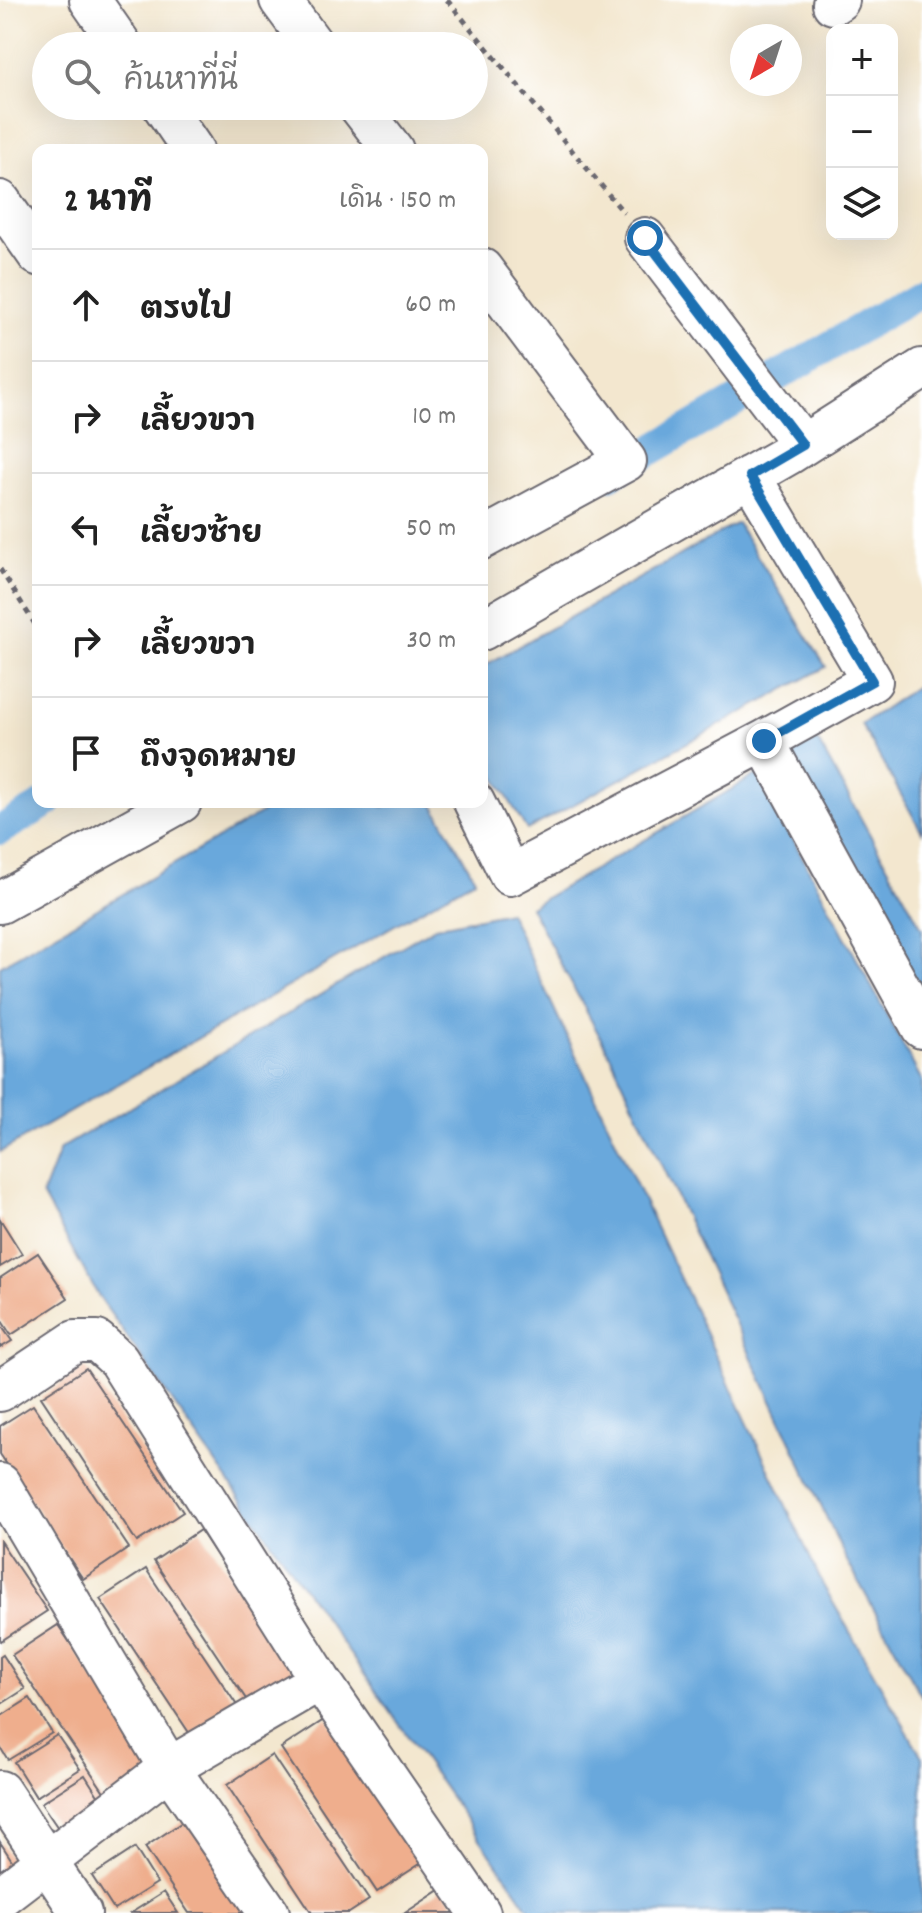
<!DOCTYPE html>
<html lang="th">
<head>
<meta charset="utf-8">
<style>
	:root { --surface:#fff; --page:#f6f6f6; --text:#222; --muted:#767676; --line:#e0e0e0 }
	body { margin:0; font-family:Dekko,"Playpen Sans Thai",sans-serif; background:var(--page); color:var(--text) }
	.controls { position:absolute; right:24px; top:24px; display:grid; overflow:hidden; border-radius:16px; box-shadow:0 8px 32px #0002 }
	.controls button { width:72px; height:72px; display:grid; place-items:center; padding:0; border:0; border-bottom:2px solid var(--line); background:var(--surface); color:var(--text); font:40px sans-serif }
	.compass { position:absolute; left:730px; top:24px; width:72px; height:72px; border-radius:50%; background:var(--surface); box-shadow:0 8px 32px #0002; rotate:219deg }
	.stop { position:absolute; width:24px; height:24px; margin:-18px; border:6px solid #1f6fb2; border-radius:50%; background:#fff }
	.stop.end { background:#1f6fb2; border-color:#fff; box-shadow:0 2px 8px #0008 }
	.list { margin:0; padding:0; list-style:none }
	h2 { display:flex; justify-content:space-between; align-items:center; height:104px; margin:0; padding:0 32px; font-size:34px }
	h2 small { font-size:26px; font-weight:400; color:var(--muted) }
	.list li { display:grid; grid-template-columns:52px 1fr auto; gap:24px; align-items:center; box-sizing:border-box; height:112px; padding:0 32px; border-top:2px solid var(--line) }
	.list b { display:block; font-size:30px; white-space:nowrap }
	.list em { font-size:26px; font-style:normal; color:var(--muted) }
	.icon { flex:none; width:44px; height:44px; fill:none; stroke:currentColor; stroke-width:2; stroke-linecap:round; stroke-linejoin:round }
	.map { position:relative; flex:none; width:922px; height:1913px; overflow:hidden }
	.search { position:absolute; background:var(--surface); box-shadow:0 8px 32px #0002; left:32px; top:32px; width:456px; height:88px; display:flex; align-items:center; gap:20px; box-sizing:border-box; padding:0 28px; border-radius:44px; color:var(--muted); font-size:30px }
	.panel { position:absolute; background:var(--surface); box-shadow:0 8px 32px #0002; left:32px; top:144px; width:456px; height:664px; border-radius:16px }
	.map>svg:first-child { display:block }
	.water { fill:#69a8dc; stroke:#46658c; stroke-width:2 }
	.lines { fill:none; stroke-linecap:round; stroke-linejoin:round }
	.canal { stroke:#69a8dc; stroke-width:30 }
	.building { fill:#efae8d }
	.minor-casing { stroke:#6b676f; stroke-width:44 }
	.path { stroke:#6b676f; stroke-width:5; stroke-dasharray:6 6; stroke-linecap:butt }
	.minor { stroke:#fff; stroke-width:40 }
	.route { stroke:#1f6fb2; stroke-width:10 }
</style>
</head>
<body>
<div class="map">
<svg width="922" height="1913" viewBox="0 0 922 1913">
	<rect width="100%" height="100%" fill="#fff"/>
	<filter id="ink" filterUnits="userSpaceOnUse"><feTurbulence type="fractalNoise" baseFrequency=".0125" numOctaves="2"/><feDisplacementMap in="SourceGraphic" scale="16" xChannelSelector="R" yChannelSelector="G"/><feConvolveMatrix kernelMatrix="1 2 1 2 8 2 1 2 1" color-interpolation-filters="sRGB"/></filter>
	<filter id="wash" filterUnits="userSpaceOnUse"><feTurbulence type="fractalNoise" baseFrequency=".006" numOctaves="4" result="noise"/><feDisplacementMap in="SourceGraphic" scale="32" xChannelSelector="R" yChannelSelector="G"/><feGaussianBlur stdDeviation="1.8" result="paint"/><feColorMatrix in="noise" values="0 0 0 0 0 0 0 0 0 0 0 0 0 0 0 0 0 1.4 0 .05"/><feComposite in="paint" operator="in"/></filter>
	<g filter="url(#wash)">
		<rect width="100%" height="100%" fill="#f3e7cf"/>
		<!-- water -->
		<path class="water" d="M737,523l89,144 -299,163 -45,-75v-88z
			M922,683v149l-61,-108z
			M811,729l111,199v74l-134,-240z
			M758,774l164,307v616l-77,-140 -234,-500 -81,-150z
			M280,802h99l4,5 11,-5h38l43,77 -475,273v-186z
			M509,912l314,673 99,172v156h-390l-433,-616 -57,-102 18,-46 375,-222z"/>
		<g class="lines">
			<!-- canal -->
			<path class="canal" d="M609,475l313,-183
				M0,830l48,-28"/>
		</g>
		<g id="blocks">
			<!-- building -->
			<path class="building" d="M0,1219l22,35 -22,13z
				M38,1253l30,45 -57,37 -11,-17v-40z
				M0,1324l12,17 -12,7z
				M86,1368l97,144 -46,30 -96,-145z
				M33,1405l96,143 -46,31 -83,-125v-28z
				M200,1530l96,145 -46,30 -96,-144z
				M0,1541l47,70 -46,30 -1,-2z
				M146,1569l96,144 -46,30 -96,-144z
				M58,1625l97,144 -46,30 -97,-144z
				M3,1655l22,34 -25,16v-48z
				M30,1698l22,35 -44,27 -8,-13v-30z
				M327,1718l96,144 -46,30 -96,-144z
				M57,1735l23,34 -44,28 -22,-35z
				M272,1755l97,145 -20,13h-37l-85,-128z
				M85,1775l22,35 -43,27 -23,-34z
				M190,1817l64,96h-65l-44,-66z
				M0,1842l20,31 -20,12z
				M135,1848l22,35 -43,27 -22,-34z
				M443,1888l17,25h-55z
				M164,1892l14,21h-47z"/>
		</g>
	</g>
	<g filter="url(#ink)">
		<use href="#blocks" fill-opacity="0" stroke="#6b676f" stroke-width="2"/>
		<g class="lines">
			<!-- minor casing -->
			<g class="minor-casing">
				<path id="minor" d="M90,0l32,46
					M280,0l34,46
					M833,4l6,-4
					M163,106l30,44
					M359,106l34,44
					M0,201l38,54
					M645,238l158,207
					M482,269l144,192 -144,78
					M750,476l122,205 -108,60 158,287
					M482,630l307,-176 133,-85
					M474,802l36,73 254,-134
					M0,903l181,-101
					M0,1391l75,-50h22l21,19 202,320 160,233
					M0,1484l169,284 100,145
					M0,1791l81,122
					M0,1897l169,-129 151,-88"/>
			</g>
			<!-- path -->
			<path class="path" d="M447,0l177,213
				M0,569l38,60"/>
			<!-- minor -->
			<use href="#minor" class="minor"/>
		</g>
	</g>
	<g class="lines" filter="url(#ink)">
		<!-- route -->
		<path class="route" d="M645,238l158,207 -53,31 122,205 -108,60"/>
	</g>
</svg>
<div class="controls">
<button>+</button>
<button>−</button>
<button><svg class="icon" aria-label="layers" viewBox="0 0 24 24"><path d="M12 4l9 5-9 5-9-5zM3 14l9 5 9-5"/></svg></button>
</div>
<svg class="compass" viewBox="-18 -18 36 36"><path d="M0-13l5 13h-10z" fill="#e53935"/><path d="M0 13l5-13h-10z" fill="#767676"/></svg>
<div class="stop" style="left:645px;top:238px"></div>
<div class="stop end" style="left:764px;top:741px"></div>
<div class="search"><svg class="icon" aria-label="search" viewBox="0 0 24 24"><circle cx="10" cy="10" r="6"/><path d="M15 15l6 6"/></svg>ค้นหาที่นี่</div>
<section class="panel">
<h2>2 นาที<small>เดิน · 150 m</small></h2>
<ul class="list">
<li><svg class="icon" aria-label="ahead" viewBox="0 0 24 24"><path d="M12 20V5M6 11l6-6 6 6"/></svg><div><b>ตรงไป</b></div><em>60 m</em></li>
<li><svg class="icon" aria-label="right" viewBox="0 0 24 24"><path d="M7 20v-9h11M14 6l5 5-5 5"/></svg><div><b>เลี้ยวขวา</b></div><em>10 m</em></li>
<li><svg class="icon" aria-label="left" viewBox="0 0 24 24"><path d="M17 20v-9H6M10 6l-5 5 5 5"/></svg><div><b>เลี้ยวซ้าย</b></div><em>50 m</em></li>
<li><svg class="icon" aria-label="right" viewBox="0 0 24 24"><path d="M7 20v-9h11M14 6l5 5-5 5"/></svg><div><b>เลี้ยวขวา</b></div><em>30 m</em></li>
<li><svg class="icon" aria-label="arrive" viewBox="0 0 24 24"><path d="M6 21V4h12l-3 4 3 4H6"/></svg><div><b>ถึงจุดหมาย</b></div></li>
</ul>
</section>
</div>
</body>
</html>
